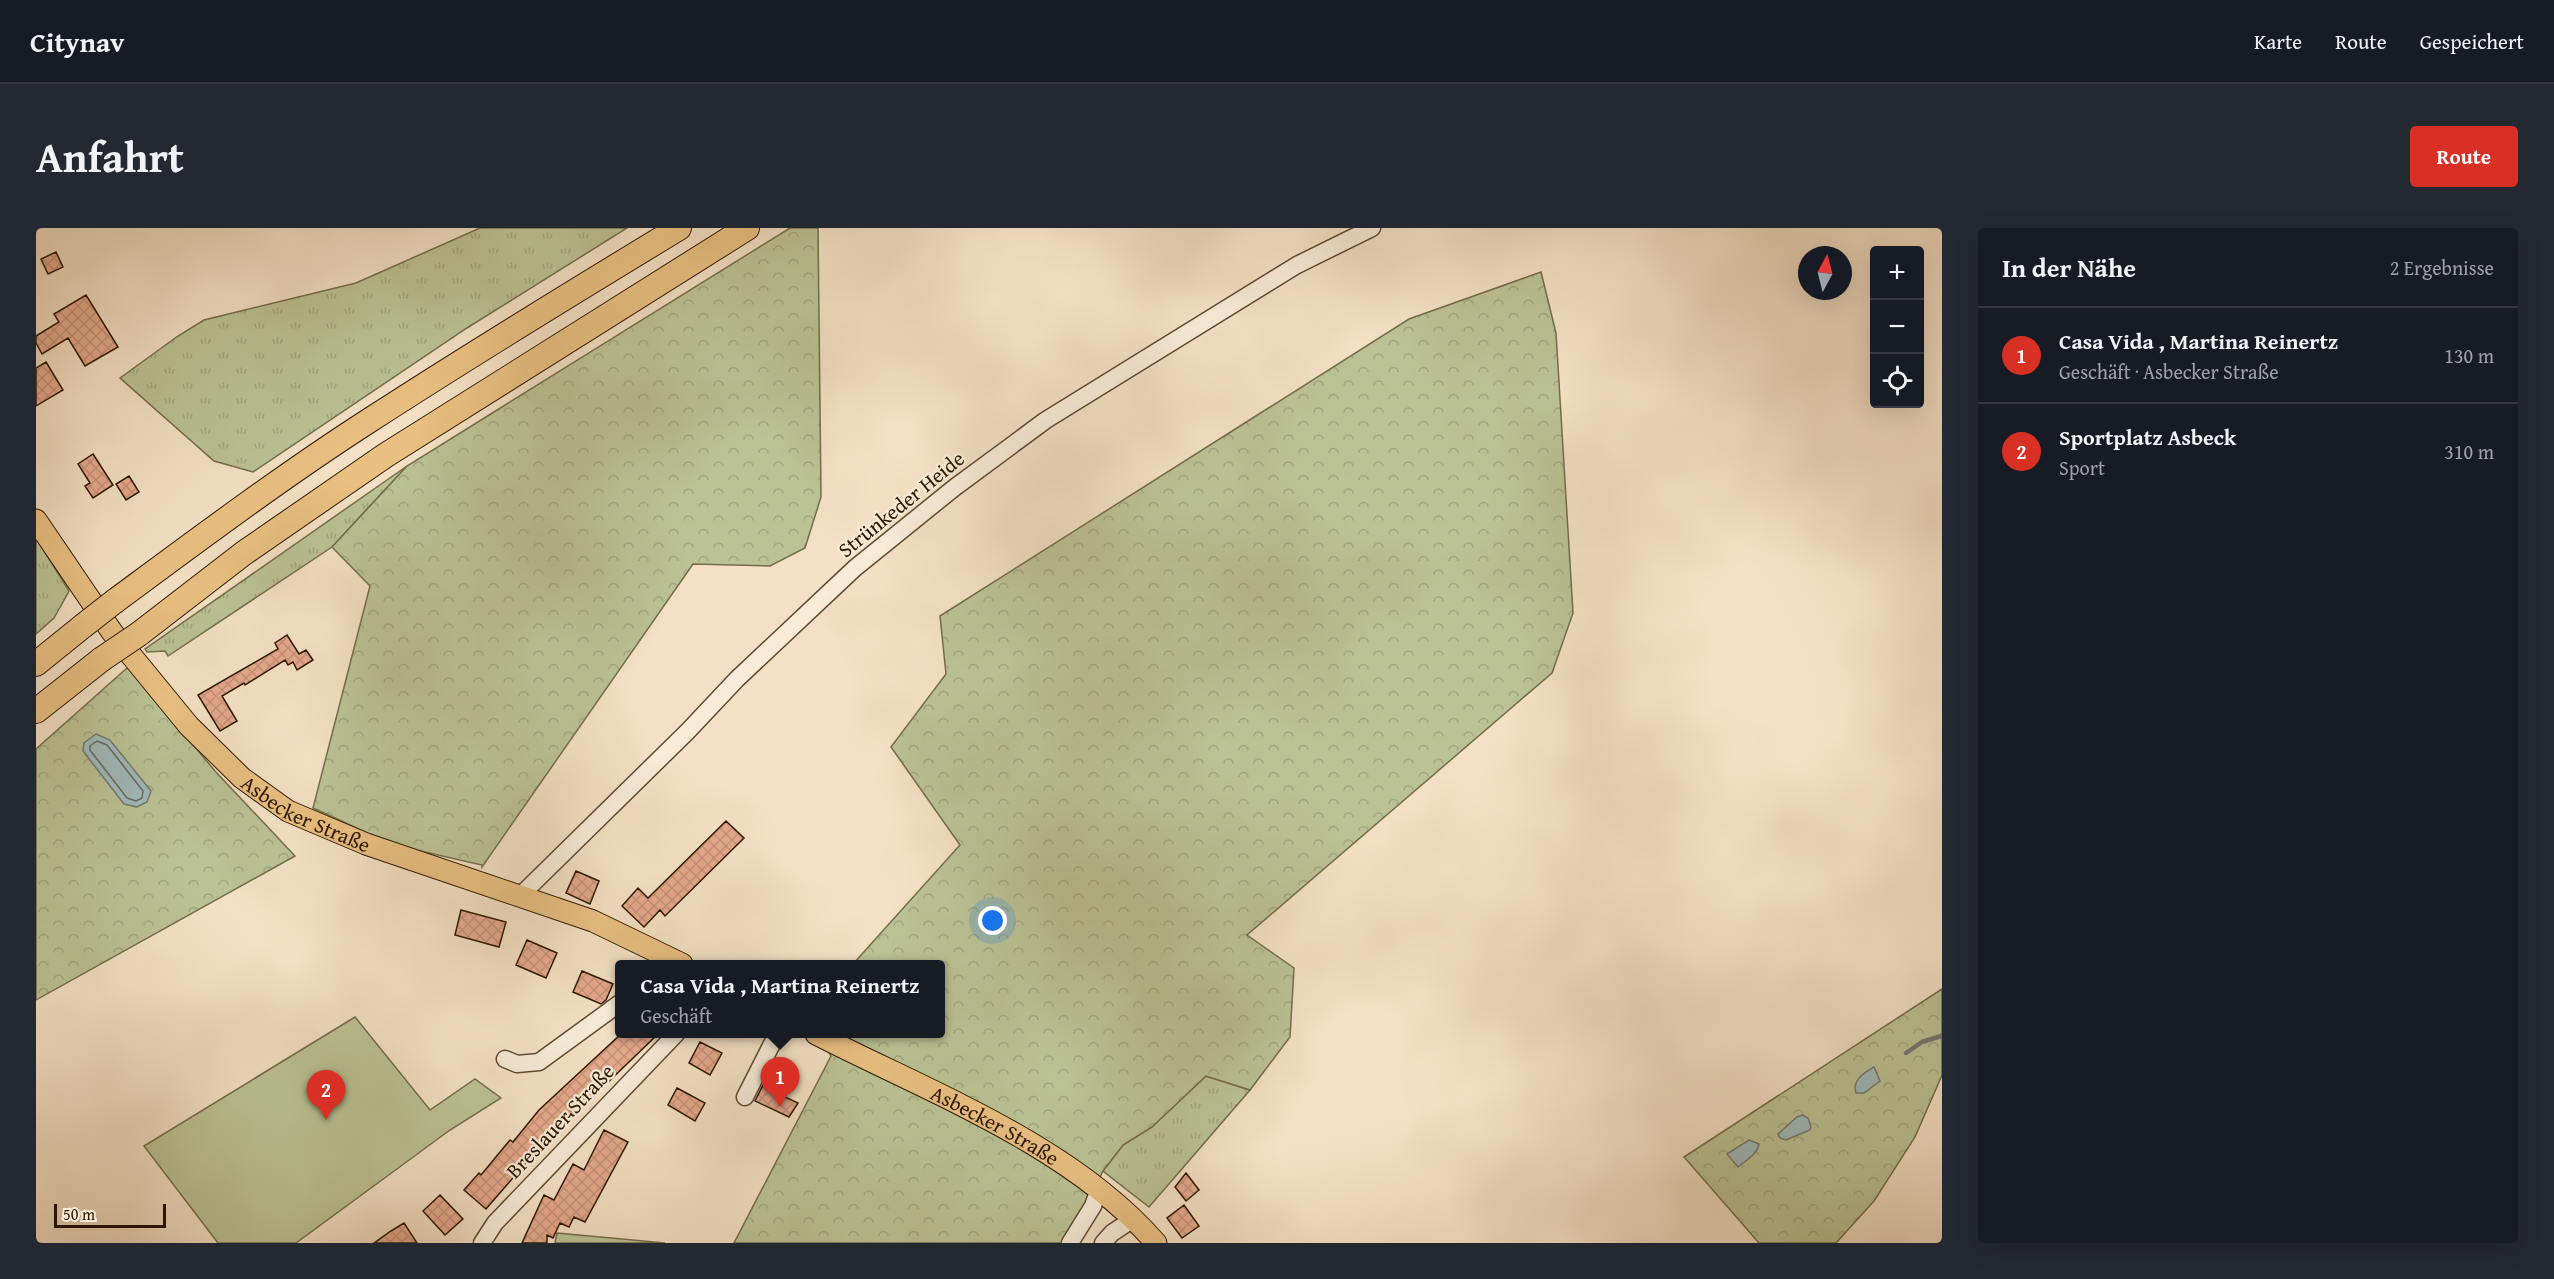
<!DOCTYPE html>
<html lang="de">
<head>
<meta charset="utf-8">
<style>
	:root { --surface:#171b24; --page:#242831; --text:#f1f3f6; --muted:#9ea1a6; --line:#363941; --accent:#d93025 }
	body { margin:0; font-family:"Gentium Book Plus",serif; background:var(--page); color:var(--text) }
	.controls { position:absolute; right:18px; top:18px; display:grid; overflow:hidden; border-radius:6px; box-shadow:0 6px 24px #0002 }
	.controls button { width:54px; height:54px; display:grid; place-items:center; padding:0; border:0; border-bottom:2px solid var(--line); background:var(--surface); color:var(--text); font:30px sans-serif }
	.compass { position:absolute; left:1762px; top:18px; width:54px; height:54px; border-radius:50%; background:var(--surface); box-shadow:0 6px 24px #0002; rotate:7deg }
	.scale { position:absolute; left:18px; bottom:15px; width:112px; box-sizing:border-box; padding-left:6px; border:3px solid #2d1700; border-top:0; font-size:16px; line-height:21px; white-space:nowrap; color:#2d1700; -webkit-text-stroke:4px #f8ecd9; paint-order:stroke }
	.you { position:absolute; left:957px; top:693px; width:21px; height:21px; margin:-15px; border:4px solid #fff; border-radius:50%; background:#1a73e8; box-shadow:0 0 0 9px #1a73e833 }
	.badge { display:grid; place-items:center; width:39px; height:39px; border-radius:50%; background:var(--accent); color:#fff; font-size:20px; font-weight:700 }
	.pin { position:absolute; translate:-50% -50px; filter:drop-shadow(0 2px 3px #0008) }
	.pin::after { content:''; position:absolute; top:32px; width:21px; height:18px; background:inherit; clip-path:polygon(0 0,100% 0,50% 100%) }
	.popup { position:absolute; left:579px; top:732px; width:330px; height:78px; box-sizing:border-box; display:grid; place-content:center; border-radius:6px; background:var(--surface); filter:drop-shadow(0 2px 4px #0005); font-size:20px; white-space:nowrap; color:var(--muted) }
	.popup b { font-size:22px; color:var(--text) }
	.popup::after { content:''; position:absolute; left:50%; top:100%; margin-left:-12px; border:12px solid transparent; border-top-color:var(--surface) }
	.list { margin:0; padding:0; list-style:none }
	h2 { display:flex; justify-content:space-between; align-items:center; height:78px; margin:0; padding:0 24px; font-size:26px }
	h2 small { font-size:20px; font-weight:400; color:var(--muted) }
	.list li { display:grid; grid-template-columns:39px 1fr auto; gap:18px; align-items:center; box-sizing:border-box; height:96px; padding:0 24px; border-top:2px solid var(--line) }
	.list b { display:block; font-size:22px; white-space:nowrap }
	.list p { margin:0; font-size:20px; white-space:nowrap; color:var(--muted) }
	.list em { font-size:20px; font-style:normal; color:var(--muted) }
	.icon { flex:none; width:33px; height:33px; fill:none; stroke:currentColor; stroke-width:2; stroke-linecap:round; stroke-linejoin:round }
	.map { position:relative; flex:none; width:1906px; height:1015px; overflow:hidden; border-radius:6px }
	header { display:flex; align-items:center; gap:36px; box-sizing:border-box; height:84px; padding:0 30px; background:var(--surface); border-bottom:2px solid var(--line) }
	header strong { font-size:28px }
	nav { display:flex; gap:33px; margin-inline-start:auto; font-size:21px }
	.intro { display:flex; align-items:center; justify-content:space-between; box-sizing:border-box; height:144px; padding:0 36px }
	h1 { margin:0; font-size:42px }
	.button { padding:15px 27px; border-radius:6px; background:var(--accent); color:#fff; font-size:21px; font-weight:700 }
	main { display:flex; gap:36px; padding:0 36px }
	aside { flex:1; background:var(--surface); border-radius:6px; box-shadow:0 6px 24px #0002 }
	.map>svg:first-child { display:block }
	.grass { fill:url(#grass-tufts); stroke:#746d4a; stroke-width:1.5 }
	.forest { fill:url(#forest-crowns); stroke:#746d4a; stroke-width:1.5 }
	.garden { fill:#bbc395; stroke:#746d4a; stroke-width:1.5 }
	.water { fill:#a0bbbe; stroke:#727972; stroke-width:1.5 }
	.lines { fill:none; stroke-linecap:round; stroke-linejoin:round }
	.shore { stroke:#66695f; stroke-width:1.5 }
	.stream { stroke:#727972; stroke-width:4.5 }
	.building { fill:url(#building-cross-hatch); stroke:#2d1700; stroke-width:1.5 }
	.minor-casing { stroke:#5f4a31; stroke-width:19 }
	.major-casing { stroke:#2d1700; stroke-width:23 }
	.highway-casing { stroke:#2d1700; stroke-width:26 }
	.minor { stroke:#f8ecd9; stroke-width:16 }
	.major { stroke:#eac082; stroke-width:21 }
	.highway { stroke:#eac082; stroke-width:24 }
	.highway-bridge-casing { stroke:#2d1700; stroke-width:26; stroke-linecap:butt }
	.highway-bridge { stroke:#eac082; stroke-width:24 }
	.labels { text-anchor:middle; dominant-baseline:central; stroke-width:4.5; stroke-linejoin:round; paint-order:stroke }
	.street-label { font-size:21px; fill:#2d1700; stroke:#f8ecd9 }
</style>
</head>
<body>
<header>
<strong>Citynav</strong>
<nav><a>Karte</a><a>Route</a><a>Gespeichert</a></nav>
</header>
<div class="intro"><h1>Anfahrt</h1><a class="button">Route</a></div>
<main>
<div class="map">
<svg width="1906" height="1015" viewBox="0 0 1906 1015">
	<defs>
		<pattern id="grass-tufts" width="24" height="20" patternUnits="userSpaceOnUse" patternTransform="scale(1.5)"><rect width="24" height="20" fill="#bbc395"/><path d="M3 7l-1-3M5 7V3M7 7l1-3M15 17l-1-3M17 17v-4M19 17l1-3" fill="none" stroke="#a1a77f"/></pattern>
		<pattern id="forest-crowns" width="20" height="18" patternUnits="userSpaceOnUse" patternTransform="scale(1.5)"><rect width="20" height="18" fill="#bbc395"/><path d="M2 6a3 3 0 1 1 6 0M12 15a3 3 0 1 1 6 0" fill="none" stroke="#a1a77f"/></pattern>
		<pattern id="building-cross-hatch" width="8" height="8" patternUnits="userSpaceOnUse" patternTransform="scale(1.5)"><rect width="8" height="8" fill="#e5a98c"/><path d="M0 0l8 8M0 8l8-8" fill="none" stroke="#c59177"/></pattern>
	</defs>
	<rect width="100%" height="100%" fill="#f4e1c5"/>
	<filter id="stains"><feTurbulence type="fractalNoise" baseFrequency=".00333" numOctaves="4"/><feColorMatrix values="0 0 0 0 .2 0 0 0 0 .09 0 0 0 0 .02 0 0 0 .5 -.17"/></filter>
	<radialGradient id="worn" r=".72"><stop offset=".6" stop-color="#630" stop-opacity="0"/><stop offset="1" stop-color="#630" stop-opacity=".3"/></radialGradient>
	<!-- grass -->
	<path class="grass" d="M444,0h147l-160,100 -214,144 -39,-11 -94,-83 58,-42 26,-16 152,-37z
		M371,238l-75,81 -164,109 -3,-5 -18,1 -2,-3z
		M0,310l33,53 -15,27 -18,16z
		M1170,848l44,14 -101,117 -46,-36 20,-26 29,-18z"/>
	<!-- forest -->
	<path class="forest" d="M754,0h28l3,269 -16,51 -35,18 -77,-2 -211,303v-2l-88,-20 -81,-37 57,-222 -38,-39 75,-81z
		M1505,44l15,61 17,280 -21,60 -305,262 47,33 -4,69 -40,53 -44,-14 -54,51 -29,18 -20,26 -31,65 -6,7h-332l97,-187 -13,-22h122v-70h-87l107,-119 -69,-98 55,-73 -6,-58 469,-297z
		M92,439l87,104 80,85 -259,144v-251z
		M1906,761v86l-27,62 -41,64 -38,42h-77l-75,-86z
		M521,1005l108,10h-110z"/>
	<!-- garden -->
	<path class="garden" d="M319,789l75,93 45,-31 26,19 -51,32 -154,113h-78l-74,-97z"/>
	<!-- water -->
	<path class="water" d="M60,506l14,6 41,51 -4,11 -10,5 -13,-3 -41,-53 1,-8z
		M1838,839l6,14 -16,12h-8c-4,-13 8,-20 18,-26z
		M1766,887l6,3 3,9 -1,3 -24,10 -6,-2 -2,-4 19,-17z
		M1713,912l10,4c-2,11 -13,16 -21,23l-11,-13z"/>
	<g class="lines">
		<!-- shore -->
		<path class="shore" d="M61,513l10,4 36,46 -1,7 -6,3 -9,-3 -37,-48v-4z"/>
		<!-- stream -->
		<path class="stream" d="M1870,825l16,-11 19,-6"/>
	</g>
	<!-- building -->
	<path class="building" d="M20,24l7,15 -15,7 -7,-15z
		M50,67l32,52 -33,19 -17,-28 -26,16 -6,-11v-7l23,-14 -5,-8z
		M10,134l17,28 -27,16v-38z
		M57,226l20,31 -20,13 -8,-12 5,-3 -12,-19z
		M93,248l10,16 -13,8 -10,-16z
		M251,407l12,19 7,-4 7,10 -16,10 -4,-8 -5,3 -3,-5 -40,25 -1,-2 -22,13 15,25 -17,10 -22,-36 80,-46 -3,-6z
		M690,593l18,17 -79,78 -5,-6 -16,17 -22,-21 16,-18 10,10z
		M540,643l23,10 -9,23 -24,-11z
		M425,682l45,12 -7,25 -44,-12z
		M491,712l30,13 -11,25 -30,-13z
		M546,743l31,13 -7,16 -5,4 -28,-12z
		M585,806h37l-85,82 -2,-2 -24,31 -3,-3 -58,67 -22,-19 15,-17 2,2 29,-35 3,2 26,-32z
		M664,814l22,11 -12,22 -21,-12z
		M738,835l21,11 -10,23 13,6 -9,14 -34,-16z
		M641,860l28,15 -10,18 -27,-16z
		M568,902l24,12 -43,80 -11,-5 -5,10 -9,-4 -7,15 -6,-3v8h-25l22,-48 10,5 19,-36 11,6z
		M1150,945l13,17 -13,11 -11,-14z
		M404,967l23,24 -18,16 -22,-24z
		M1148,977l15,21 -17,12 -15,-20z
		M368,995l13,20h-43l17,-12z"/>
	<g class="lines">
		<!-- minor casing -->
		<g class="minor-casing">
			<path id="minor" d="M484,668l168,-165 49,-52 118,-111 99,-80 92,-68 251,-155 75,-37
				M469,831l12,5 22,-2 81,-59
				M709,869l32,-63
				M446,1015l13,-20 181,-189
				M1034,1015l23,-37 6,-17
				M1067,1015l9,-10 21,-14"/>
		</g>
		<!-- major casing -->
		<g class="major-casing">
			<g id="major">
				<path id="s1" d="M0,292l76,112 77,94 53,52 46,33 78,33 227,77 89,43"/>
				<path id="s2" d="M780,806c113,58 255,111 340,209"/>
			</g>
		</g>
		<!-- highway casing -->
		<g class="highway-casing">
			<path id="highway" d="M79,373c84,-62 168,-125 255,-181 102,-66 205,-129 309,-192
				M103,406l105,-81 142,-98 361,-227
				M0,436l47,-38
				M0,483l66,-52"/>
		</g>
		<!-- minor -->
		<use href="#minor" class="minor"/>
		<!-- major -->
		<use href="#major" class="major"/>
		<!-- highway -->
		<use href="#highway" class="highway"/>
		<!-- highway-bridge casing -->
		<g class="highway-bridge-casing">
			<path id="highway-bridge" d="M47,398l32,-25
				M66,431l37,-25"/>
		</g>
		<!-- highway-bridge -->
		<use href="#highway-bridge" class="highway-bridge"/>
	</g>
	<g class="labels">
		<!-- street labels -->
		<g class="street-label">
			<text transform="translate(865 276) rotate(-39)">Strünkeder Heide</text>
			<text stroke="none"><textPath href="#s1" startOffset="405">Asbecker Straße</textPath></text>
			<text transform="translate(524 893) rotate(-47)">Breslauer Straße</text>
			<text stroke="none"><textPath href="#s2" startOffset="201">Asbecker Straße</textPath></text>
		</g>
	</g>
	<rect width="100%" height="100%" filter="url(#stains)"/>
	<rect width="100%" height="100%" fill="url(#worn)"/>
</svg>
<div class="controls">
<button>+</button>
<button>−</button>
<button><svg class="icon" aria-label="locate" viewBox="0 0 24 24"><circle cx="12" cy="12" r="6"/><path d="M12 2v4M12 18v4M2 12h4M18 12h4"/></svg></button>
</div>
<svg class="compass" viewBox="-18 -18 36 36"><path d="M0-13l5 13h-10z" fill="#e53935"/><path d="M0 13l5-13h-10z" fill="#9ea1a6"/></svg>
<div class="scale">50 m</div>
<div class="you"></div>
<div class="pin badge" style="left:744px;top:879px">1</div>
<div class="popup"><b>Casa Vida , Martina Reinertz</b>Geschäft</div>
<div class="pin badge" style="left:290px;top:892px">2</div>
</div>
<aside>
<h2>In der Nähe<small>2 Ergebnisse</small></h2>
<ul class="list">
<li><span class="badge">1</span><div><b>Casa Vida , Martina Reinertz</b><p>Geschäft · Asbecker Straße</p></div><em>130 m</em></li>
<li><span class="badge">2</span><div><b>Sportplatz Asbeck</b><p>Sport</p></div><em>310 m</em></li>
</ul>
</aside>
</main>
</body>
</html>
